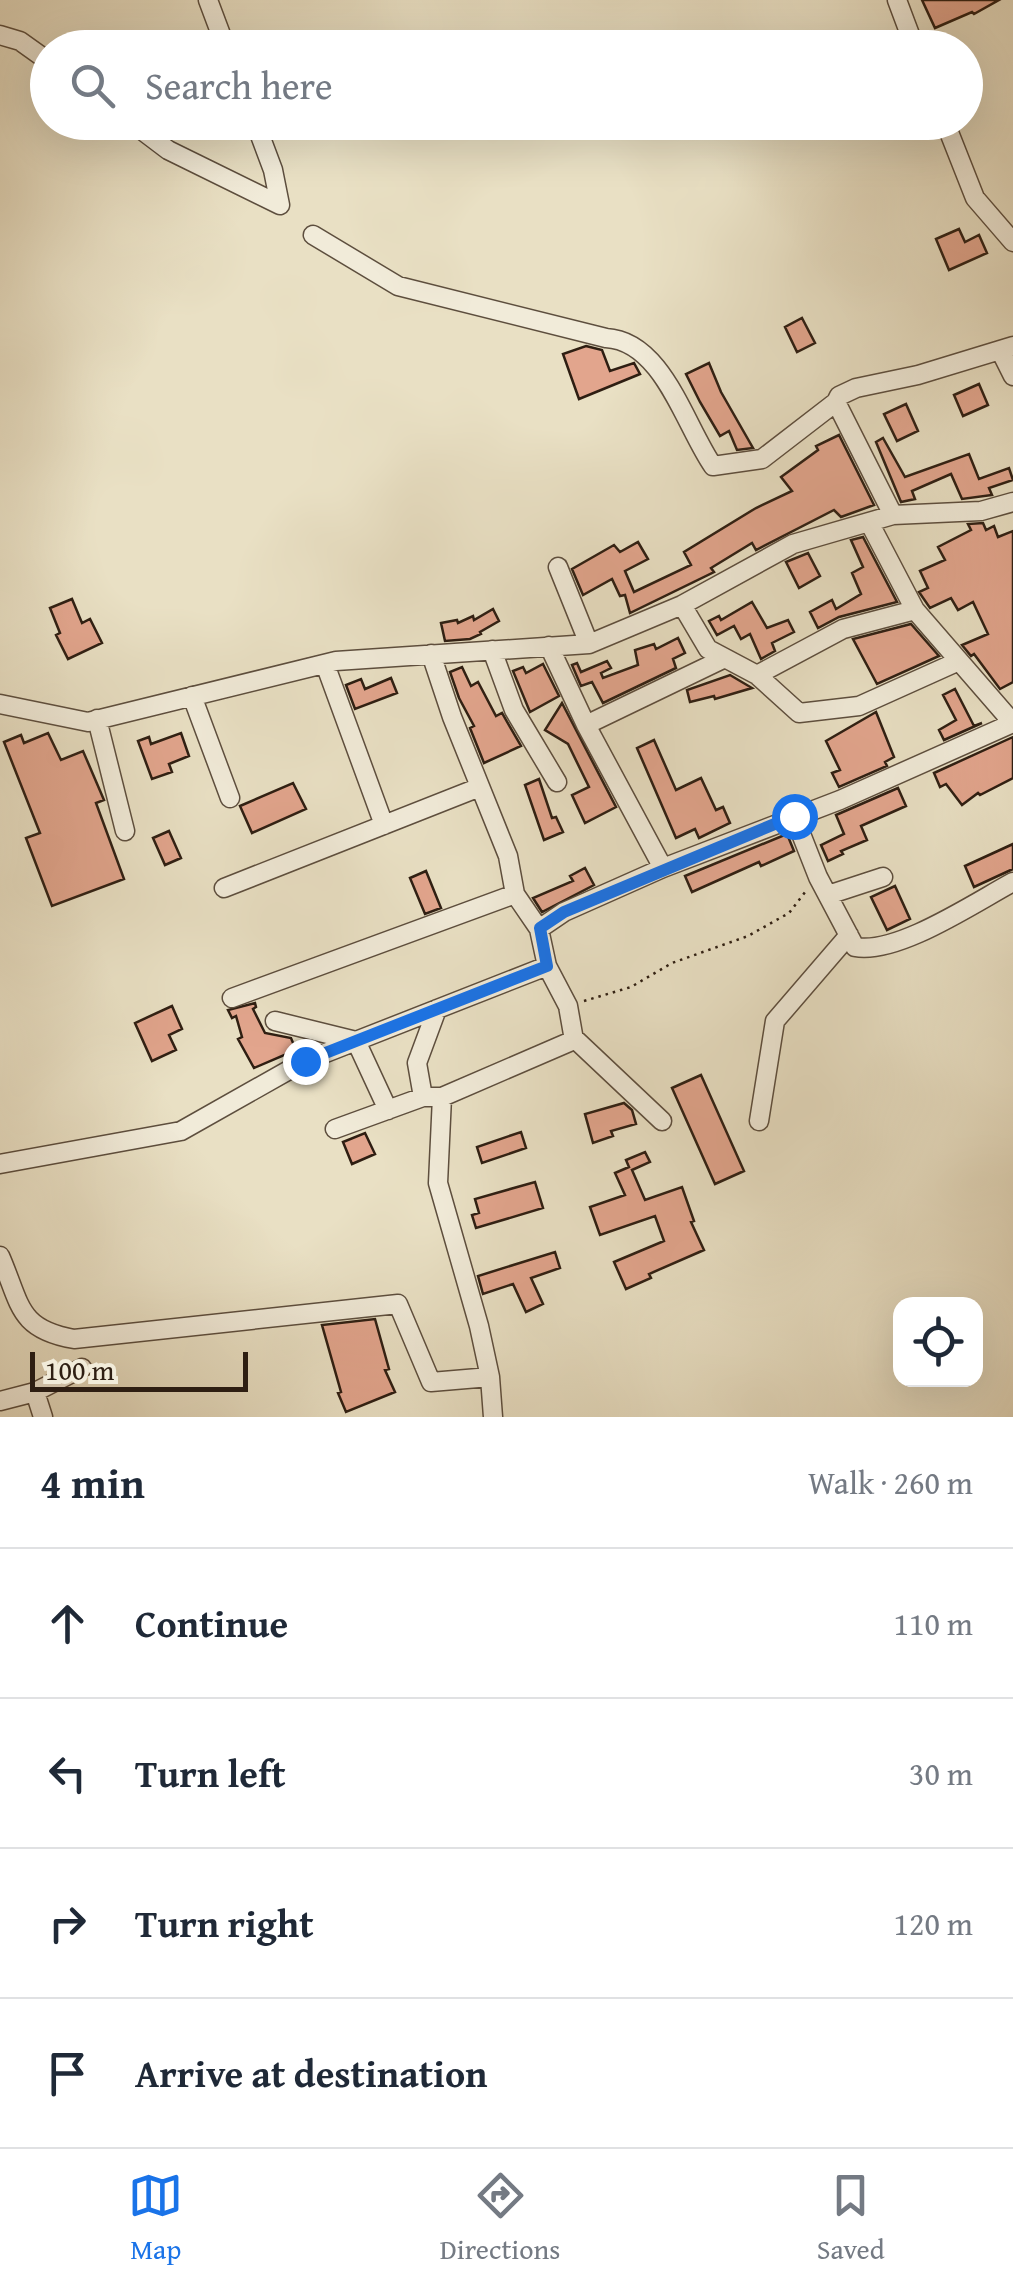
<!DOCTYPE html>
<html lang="en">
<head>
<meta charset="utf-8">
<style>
	:root { --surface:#fff; --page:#f6f6f7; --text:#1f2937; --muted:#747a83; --line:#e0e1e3; --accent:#1a73e8 }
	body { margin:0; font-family:"Gentium Book Plus",serif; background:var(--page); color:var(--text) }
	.controls { position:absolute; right:30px; bottom:30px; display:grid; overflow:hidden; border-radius:20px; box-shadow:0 10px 40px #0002 }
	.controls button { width:90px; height:90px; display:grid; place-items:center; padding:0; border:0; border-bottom:2px solid var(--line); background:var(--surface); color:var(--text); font:50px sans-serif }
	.scale { position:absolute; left:30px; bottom:25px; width:218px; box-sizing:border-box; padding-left:10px; border:5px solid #2e1e12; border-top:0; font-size:28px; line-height:35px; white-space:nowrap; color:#2e1e12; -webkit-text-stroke:8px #f1ebd9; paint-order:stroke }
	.stop { position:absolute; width:30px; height:30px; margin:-22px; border:8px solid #1a73e8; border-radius:50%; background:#fff }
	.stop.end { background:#1a73e8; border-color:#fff; box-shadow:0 2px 10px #0008 }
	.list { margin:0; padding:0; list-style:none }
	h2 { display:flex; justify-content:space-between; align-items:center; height:130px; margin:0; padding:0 40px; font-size:42px }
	h2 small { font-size:32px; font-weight:400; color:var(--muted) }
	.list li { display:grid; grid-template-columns:65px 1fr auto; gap:30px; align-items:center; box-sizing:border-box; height:150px; padding:0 40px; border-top:2px solid var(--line) }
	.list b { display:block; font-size:38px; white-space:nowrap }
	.list em { font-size:32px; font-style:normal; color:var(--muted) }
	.icon { flex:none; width:55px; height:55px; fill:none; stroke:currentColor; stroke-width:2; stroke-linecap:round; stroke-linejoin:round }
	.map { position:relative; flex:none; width:1013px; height:1417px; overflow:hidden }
	.search { position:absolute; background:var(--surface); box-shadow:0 10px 40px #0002; left:30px; right:30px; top:30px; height:110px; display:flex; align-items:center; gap:25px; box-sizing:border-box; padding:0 35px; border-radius:55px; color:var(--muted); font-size:38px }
	.sheet { height:730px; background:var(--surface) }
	nav { display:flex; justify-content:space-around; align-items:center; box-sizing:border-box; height:140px; border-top:2px solid var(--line); background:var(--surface); font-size:28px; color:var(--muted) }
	nav a { display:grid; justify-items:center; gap:5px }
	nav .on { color:var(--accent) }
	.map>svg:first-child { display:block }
	.building { fill:#e2a58d; stroke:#2e1e12; stroke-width:2.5 }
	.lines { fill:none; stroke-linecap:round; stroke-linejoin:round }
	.minor-casing { stroke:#5d4e3e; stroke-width:21 }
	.path { stroke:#2e1e12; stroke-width:2.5; stroke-dasharray:2.5 5; stroke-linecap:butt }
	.minor { stroke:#f1ebd9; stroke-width:18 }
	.route { stroke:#1a73e8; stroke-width:12 }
</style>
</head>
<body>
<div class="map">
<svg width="1013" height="1417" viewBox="0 0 1013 1417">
	<rect width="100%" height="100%" fill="#e9e0c4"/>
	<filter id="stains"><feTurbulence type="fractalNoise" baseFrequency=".002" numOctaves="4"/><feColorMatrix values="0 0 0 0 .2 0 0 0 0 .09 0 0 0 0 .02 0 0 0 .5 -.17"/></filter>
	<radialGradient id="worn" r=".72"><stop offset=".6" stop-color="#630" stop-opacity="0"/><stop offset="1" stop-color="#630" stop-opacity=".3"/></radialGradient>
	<!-- building -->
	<path class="building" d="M922,0h77l-25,14 -2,-2 -37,16z
		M959,229l6,13 14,-7 8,18 -38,17 -13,-31z
		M802,318l13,25 -18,9 -12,-25z
		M586,346l16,4 8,21 24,-8 6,11 -61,25 -16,-45z
		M709,363l12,29 32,56 -16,2 -8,-19 -9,5 -20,-34 -14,-28z
		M979,384l9,21 -25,11 -9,-21z
		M906,404l12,27 -21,10 -13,-27z
		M839,435l35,70 -33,12 -7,-7 -78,40 -4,-7 -41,25 3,4 -84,41 -5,-18 -5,1 -8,-17 -29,16 -11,-26 42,-24 6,7 18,-10 10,17 -23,12 9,21 57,-27 -7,-13 72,-44 36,-17 -11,-14 37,-27 -2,-4z
		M883,438l22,39 64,-23 10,25 30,-11 4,12 -24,8 3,7 -30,4 -11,-25 -39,17 3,8 -14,3 -25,-60z
		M983,523l3,7 8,-4 4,11 15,-6v151l-13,7 -26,-35 -3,2 -9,-11 26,-11 -15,-32 -15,8 -7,-12 -21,10 -11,-16 9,-4 -8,-17 25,-11 -7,-13 33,-17 -3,-6z
		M863,537l34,65 -58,15 -21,11 -8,-16 22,-12 4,9 25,-15 -9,-21 11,-6 -12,-27z
		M808,553l12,23 -21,12 -13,-26z
		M72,599l10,24 8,-4 12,24 -34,16 -12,-24 4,-2 -10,-25z
		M752,602l15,26 21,-8 6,12 -22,11 3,8 -14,8 -11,-25 -9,5 -7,-13 -17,9 -8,-14 10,-5 2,4z
		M493,609l6,12 -19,11 1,2 -11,5 -25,2 -4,-18 16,-3 1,3 15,-7 1,4z
		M911,624l28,32 -62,28 -24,-45z
		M678,638l7,15 -12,6 3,9 -73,35 -11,-21 -11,4 -9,-21 5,-2 4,9 26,-11 4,7 -10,5 2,5 35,-13 -3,-15 19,-6 2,5z
		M543,664l16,32 -29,16 -17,-41 10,-4 3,6z
		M462,667l9,19 7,-4 18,34 6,-3 19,33 -37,17 -14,-35 4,-2 -15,-28 -9,-26z
		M730,675l22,13 -37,11 -1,-3 -24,6 -3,-12z
		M391,678l6,15 -42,16 -9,-24 15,-6 4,10z
		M955,689l19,37 8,-3 -38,17 -5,-10 17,-10 -13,-25z
		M562,703l54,104 -31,16 -13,-28 17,-8 -21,-43 -23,-14z
		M876,712l18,45 -9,5 2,4 -48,21 -7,-14 8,-3 -14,-29z
		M48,733l13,27 22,-9 21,49 -8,3 28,76 -72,27 -26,-68 14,-5 -36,-91 17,-7 3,8z
		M181,733l8,23 -20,8 3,8 -20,7 -14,-38 11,-4 2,7z
		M1013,737v41l-33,17 -2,-2 -16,12 -16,-21 -6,3 -6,-14z
		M654,740l22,50 25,-12 15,32 7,-3 7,16 -31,15 -4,-9 -19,9 -39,-90z
		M539,779l13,39 4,-1 7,15 -19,8 -19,-55z
		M293,783l13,26 -54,24 -12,-27z
		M898,788l8,18 -45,20 6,14 -26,11 2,3 -15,7 -7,-16 23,-11 -8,-19z
		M169,831l12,27 -16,7 -12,-27z
		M787,834l7,17 -33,15 -2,-4 -67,30 -7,-16z
		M1013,844v25l-39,18 -9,-21z
		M585,868l9,17 -52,27 -9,-14 40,-17 -3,-5z
		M426,871l15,37 -16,6 -15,-36z
		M895,886l15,33 -23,11 -16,-33z
		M255,1003l1,4 -3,2 12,24 26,5 5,12 -42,18 -16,-29 4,-2 -6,-21 -4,2 -4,-8z
		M172,1006l10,23 -13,6 7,15 -24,11 -17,-38z
		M701,1075l43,96 -29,13 -43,-96z
		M624,1103l8,7 4,14 -25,7 2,5 -20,7 -8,-29z
		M521,1132l5,16 -44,15 -5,-16z
		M365,1133l10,21 -23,10 -9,-22z
		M645,1152l5,10 -18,8 13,30 37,-13 12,34 -3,1 13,28 -55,24 2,4 -25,11 -12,-27 50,-21 -9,-25 -55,19 -10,-28 35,-12 -10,-22 14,-6 -3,-7z
		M535,1182l8,26 -67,20 -4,-13 7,-2 -4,-14z
		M555,1252l5,16 -29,10 12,26 -17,8 -13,-28 -30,10 -5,-18z
		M375,1319l14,50 -4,1 10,22 -49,20 -8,-19 3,-1 -19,-67z"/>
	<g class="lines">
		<!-- minor casing -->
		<g class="minor-casing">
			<path id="minor" d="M208,0l18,48
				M897,0l18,48
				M0,35l20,6 28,20
				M131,122l37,28 112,55 -7,-35 -18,-48
				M945,122l30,76 38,44
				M313,235l85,51 208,52c57,3 79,88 107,128l49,-7 74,-57 3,-6 17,-8 62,-13 95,-29
				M1000,350l13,26
				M836,402l57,113
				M558,567l31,77
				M682,605l26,44 49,26 42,38 60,-7 100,-45
				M549,646l37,79 77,143
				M492,650l22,60 43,72
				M325,664l59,161
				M757,675l86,-46 72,-19
				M192,696l38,102
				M0,704l88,18 248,-61 253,-17 93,-39 111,-61 100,-29 88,-4 32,-9
				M97,719l28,112
				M586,725l139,-67
				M794,816l24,61 37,70c42,8 119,-44 158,-65
				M224,888l256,-101
				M828,895l55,-18
				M539,929l25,-17 99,-44 177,-68 173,-77 -98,-113 -46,-88
				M232,998l283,-104
				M275,1021l81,20 32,69
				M574,1038l88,83
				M423,1097l-6,-34 20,-54
				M442,1097l-4,86 41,143 11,51 3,40
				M759,1121l16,-100 74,-86
				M335,1129l88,-32h19l132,-57 -6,-34 -21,-40 -8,-37 -24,-35 -7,-38 -56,-139 -21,-63
				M0,1164l181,-33 124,-70 242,-95
				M0,1256c21,48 17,73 74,83l324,-35 33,78 59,-5
				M35,1392l47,-24
				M0,1401l35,-9 8,25"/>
		</g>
		<!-- path -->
		<path class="path" d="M584,1001l47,-14 41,-24 76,-27 41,-23 17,-22"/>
		<!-- minor -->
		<use href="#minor" class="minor"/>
	</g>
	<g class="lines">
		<!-- route -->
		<path class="route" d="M305,1061l242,-95 -7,-38 24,-16 230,-96"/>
	</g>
	<rect width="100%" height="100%" filter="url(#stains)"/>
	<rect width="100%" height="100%" fill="url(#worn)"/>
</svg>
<div class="controls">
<button><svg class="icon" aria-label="locate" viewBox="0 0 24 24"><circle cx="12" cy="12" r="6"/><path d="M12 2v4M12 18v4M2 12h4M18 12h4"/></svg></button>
</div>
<div class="scale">100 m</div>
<div class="stop" style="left:794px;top:816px"></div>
<div class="stop end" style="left:305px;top:1061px"></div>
<div class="search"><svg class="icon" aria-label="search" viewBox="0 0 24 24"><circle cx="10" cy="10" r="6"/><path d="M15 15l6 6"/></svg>Search here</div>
</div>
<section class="sheet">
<h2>4 min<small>Walk · 260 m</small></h2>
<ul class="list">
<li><svg class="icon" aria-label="ahead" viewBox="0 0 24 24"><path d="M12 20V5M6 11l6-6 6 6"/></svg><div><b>Continue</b></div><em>110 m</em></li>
<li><svg class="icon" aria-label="left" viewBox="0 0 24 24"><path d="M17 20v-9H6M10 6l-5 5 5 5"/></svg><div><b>Turn left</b></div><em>30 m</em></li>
<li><svg class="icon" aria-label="right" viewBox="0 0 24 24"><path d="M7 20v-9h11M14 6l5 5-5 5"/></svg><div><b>Turn right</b></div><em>120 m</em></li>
<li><svg class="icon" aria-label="arrive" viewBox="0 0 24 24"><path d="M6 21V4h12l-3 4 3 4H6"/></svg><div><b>Arrive at destination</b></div></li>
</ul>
</section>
<nav>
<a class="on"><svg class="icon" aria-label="map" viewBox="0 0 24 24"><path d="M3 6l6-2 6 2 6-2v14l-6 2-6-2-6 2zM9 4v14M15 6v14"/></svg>Map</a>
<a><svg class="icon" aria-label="directions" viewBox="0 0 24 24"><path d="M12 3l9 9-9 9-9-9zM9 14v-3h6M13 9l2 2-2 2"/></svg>Directions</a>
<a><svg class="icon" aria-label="saved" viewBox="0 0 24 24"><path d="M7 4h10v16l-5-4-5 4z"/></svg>Saved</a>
</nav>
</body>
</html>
